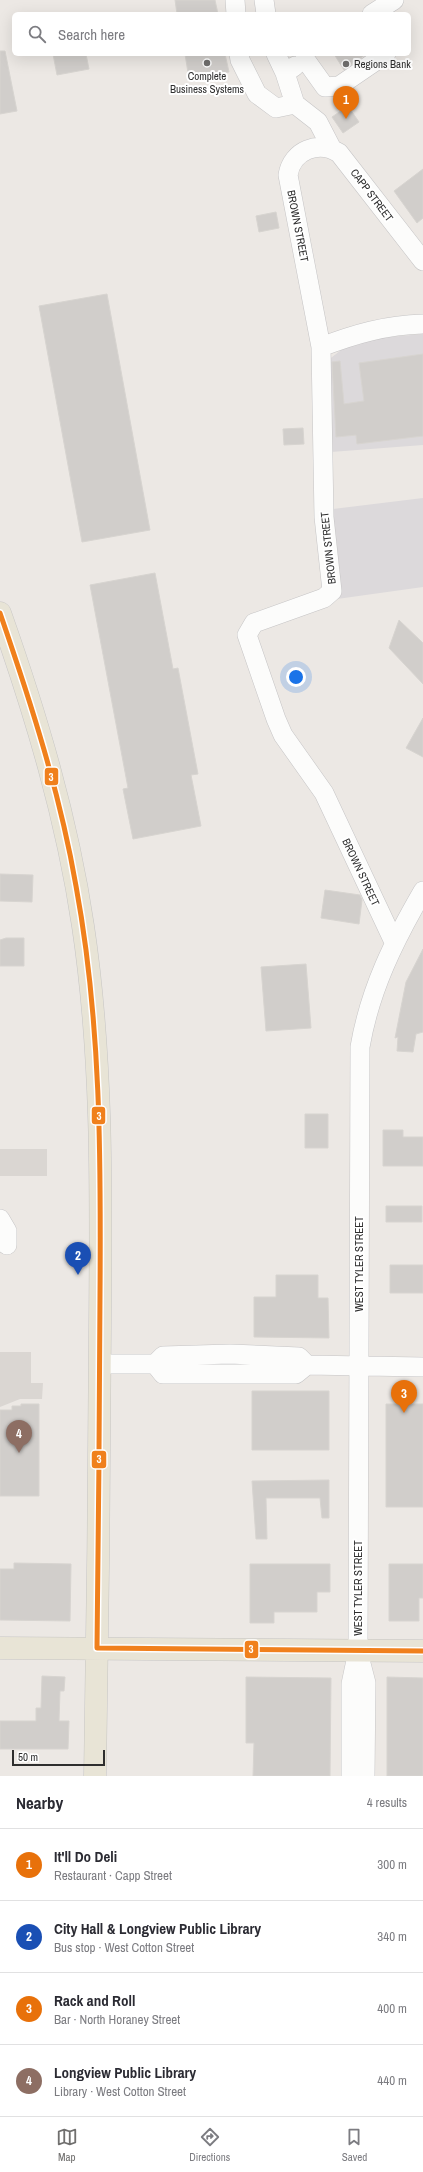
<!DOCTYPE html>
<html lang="en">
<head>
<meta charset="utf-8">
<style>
	:root { --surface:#fff; --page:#f7f7f7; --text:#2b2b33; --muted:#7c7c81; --line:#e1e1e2; --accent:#706f6e }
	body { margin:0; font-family:"Archivo Narrow",sans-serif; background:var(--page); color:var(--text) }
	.scale { position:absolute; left:12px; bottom:10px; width:93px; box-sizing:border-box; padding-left:4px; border:2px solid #2e2e2e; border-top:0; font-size:11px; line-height:14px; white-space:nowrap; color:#2e2e2e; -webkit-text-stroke:3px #fff; paint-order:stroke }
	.you { position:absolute; left:296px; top:677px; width:14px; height:14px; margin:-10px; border:3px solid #fff; border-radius:50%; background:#1a73e8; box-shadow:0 0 0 6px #1a73e833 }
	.badge { display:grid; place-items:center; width:26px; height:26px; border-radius:50%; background:var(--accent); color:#fff; font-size:13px; font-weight:700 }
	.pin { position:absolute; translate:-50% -33px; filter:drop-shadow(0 1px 2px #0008) }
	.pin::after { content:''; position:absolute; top:21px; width:14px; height:12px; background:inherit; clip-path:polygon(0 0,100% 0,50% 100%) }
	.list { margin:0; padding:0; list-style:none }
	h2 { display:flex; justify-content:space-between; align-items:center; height:52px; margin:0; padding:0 16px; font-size:17px }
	h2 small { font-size:13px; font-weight:400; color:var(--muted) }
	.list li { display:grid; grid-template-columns:26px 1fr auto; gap:12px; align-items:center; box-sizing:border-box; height:72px; padding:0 16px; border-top:1px solid var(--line) }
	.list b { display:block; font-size:15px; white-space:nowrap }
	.list p { margin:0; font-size:13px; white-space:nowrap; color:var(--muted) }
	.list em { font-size:13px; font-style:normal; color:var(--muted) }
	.icon { flex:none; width:22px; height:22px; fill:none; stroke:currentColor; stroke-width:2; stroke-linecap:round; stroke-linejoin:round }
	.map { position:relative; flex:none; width:423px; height:1776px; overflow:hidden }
	.search { position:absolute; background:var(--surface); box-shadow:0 4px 16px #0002; left:12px; right:12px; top:12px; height:44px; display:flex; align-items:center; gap:10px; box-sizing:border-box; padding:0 14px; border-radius:6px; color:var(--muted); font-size:15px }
	.sheet { height:340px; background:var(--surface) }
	nav { display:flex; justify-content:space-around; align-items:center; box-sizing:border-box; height:56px; border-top:1px solid var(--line); background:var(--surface); font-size:11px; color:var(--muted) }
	nav a { display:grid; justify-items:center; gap:2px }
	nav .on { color:var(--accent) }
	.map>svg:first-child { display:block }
	.industrial { fill:#dcd9db }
	.plaza { fill:#dad6d2 }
	.building { fill:#d1cecb; stroke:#d7d4d0 }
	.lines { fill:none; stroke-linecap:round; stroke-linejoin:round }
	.minor-casing { stroke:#c5c4c5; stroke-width:20 }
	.major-casing { stroke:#c6c5c4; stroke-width:23 }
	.minor { stroke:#fcfcfb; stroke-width:19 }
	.major { stroke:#e8e4d6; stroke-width:22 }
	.bus-1-casing { stroke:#fff; stroke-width:8 }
	.bus-1 { stroke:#f0801c; stroke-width:5 }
	.poi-dot { fill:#706f6e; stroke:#fff; stroke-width:1.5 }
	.labels { text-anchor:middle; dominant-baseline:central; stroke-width:4; stroke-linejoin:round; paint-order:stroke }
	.poi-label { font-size:11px; fill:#2e2e2e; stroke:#fff; text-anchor:start }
	.street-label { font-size:11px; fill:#2e2e2e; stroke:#fff }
	.line-badge { stroke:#fff; stroke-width:1.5 }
	.badge-label { font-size:11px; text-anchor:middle; font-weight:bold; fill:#fff }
</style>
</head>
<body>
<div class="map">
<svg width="423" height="1776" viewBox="0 0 423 1776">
	<rect width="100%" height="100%" fill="#ece8e4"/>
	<!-- industrial -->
	<path class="industrial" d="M423,334v111l-92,7 -4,-91 27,-21z
		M423,498v89l-86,12 -4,-90z"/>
	<!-- plaza -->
	<path class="plaza" d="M0,1149h47v27h-47z
		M0,1352h31v31h12l-1,16h-22l-20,8z"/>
	<!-- building -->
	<path class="building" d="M175,0h40l3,14h-41z
		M0,51h5l12,60 -17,3z
		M53,54h33l3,15 -32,6z
		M185,54h40l4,18 -40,7z
		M334,54h32l-22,16z
		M348,106l11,16 -16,11 -11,-16z
		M423,169v49l-6,5 -23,-32z
		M276,212l3,16 -20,4 -3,-16z
		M107,294l43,236 -68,12 -43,-236z
		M423,354v82l-66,8 -1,-9 -20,2 -4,-75 8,-1 4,43 20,-3 -5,-38z
		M303,428l1,16 -20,1 -1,-16z
		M155,573l18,96 5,-1 20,106 -7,1 10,51 -68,13 -10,-50 5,-1 -38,-203z
		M399,620l24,23v41l-34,-36z
		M423,718v39l-17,-9z
		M0,874l33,1 -1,27 -32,-1z
		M325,890l35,5 2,5 -3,24 -38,-6z
		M6,938h18v28h-24v-26z
		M423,949v83l-7,2 -3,18 -16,-1 1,-14 -3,1 11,-56z
		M306,964l5,64 -45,3 -5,-64z
		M305,1114h23v34h-23z
		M383,1130h20v7h20v29h-40z
		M386,1206h36v16h-36z
		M390,1265h33v28h-33z
		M276,1275h42v23h10l1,40 -75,-1v-40h22z
		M252,1391h77v59h-77z
		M21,1404h18v92h-39v-86h12v-4h9z
		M386,1404h37v103h-37z
		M329,1480v38h-7l-2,-20h-54l1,41h-11l-4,-58z
		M14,1563l57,1 -1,57 -70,-1v-51h14z
		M250,1564h80v28h-13v20h-43v11h-24z
		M389,1564h34v34h-4v23h-30z
		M42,1676l23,1 -1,14h-4l-1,30h10l-1,28h-68v-28h36v-13h5z
		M246,1677l85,1 -1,98h-77l1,-33h-8z
		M387,1677l36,1v98h-36z"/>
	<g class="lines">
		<!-- minor casing -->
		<g class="minor-casing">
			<path id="minor" d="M235,0l1,14
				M264,0l2,14
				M372,14l22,-14
				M239,54l1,6 17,34 19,14 19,-4 -10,-31
				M276,54l9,19 10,-7
				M305,59l20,28 14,-1 47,-32
				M295,104l23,18 14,27
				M321,347c34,-13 65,-22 102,-23
				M394,942l-70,-149 -41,-58 -7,-16 -29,-84 7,-12 70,-25 8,-7 -8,-74 -3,-170 -33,-172c4,-25 31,-35 51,-22l84,108
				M0,1219l7,12v14
				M100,1364h55l8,-8 67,-2 69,3 8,8 116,2
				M155,1364l8,10h133l11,-9
				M359,1656l7,27 -1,93
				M351,1776v-92l7,-33 2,-604c10,-58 34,-106 63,-156"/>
		</g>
		<!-- major casing -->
		<g class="major-casing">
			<path id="major" d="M0,613c36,102 67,205 83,313 20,133 18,267 17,401 -1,150 -2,299 -5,449
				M0,1648l423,3"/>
		</g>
		<!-- minor -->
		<use href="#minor" class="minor"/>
		<!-- major -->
		<use href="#major" class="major"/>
		<!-- bus-1 casing -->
		<g class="bus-1-casing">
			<path id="bus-1" d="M0,613c31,90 60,180 76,273 25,135 25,273 24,409 0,118 -2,235 -3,353l326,3"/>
		</g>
		<!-- bus-1 -->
		<use href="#bus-1" class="bus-1"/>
	</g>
	<!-- markers -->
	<g class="poi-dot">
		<circle cx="207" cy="63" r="4"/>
		<circle cx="346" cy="64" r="4"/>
	</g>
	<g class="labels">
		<!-- poi labels -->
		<g class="poi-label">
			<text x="354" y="64">Regions Bank</text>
			<text x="207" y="76" text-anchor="middle">Complete<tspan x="207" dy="13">Business Systems</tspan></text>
		</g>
		<!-- street labels -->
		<g class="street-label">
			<text transform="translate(372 195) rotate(53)">CAPP STREET</text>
			<text transform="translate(298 226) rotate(79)">BROWN STREET</text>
			<text transform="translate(328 548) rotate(-96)">BROWN STREET</text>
			<text transform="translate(361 872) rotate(65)">BROWN STREET</text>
			<text transform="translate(359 1264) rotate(-90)">WEST TYLER STREET</text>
			<text transform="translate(358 1588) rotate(-90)">WEST TYLER STREET</text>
		</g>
	</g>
	<g class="line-badge">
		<rect x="44" y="767" width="15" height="19" rx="4" fill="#f0801c"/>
		<rect x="91" y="1106" width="15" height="19" rx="4" fill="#f0801c"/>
		<rect x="91" y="1450" width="16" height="19" rx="4" fill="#f0801c"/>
		<rect x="244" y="1640" width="15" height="19" rx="4" fill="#f0801c"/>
	</g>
	<g class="badge-label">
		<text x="51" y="781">3</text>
		<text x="99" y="1120">3</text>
		<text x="99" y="1463">3</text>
		<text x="251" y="1653">3</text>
	</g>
</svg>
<div class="scale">50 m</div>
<div class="you"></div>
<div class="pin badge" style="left:346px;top:119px;background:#e8710a">1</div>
<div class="pin badge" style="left:78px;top:1275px;background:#1a4fb4">2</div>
<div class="pin badge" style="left:404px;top:1413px;background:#e8710a">3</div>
<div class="pin badge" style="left:19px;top:1453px;background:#8d6e63">4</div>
<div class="search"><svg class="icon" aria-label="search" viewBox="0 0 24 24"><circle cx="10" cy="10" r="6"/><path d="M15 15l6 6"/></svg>Search here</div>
</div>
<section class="sheet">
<h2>Nearby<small>4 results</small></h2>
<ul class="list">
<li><span class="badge" style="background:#e8710a">1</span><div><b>It'll Do Deli</b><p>Restaurant · Capp Street</p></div><em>300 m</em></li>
<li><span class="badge" style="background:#1a4fb4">2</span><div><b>City Hall &amp; Longview Public Library</b><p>Bus stop · West Cotton Street</p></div><em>340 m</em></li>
<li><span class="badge" style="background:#e8710a">3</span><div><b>Rack and Roll</b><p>Bar · North Horaney Street</p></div><em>400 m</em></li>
<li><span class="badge" style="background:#8d6e63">4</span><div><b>Longview Public Library</b><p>Library · West Cotton Street</p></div><em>440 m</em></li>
</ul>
</section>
<nav>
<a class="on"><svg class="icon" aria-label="map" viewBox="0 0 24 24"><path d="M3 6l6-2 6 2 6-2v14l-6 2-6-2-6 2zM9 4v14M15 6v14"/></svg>Map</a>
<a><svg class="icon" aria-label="directions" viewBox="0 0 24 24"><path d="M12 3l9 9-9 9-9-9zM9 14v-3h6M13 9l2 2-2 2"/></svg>Directions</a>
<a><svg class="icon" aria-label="saved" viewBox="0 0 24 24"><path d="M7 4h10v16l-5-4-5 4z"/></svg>Saved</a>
</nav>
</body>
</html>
